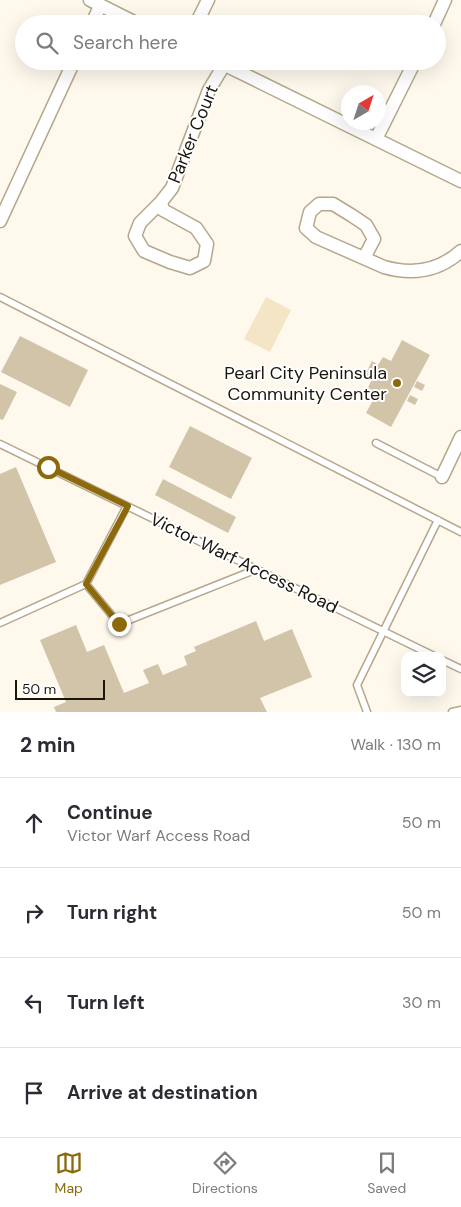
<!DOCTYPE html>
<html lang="en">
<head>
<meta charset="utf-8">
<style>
	:root { --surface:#fff; --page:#f2f2f3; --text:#2b2b33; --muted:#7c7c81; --line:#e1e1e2; --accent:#8c6a0c }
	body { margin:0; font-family:"DM Sans",sans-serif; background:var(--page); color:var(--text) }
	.controls { position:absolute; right:15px; bottom:15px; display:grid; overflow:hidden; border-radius:10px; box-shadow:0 5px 20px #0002 }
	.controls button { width:45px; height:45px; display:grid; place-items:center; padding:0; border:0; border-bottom:1px solid var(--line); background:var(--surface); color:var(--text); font:25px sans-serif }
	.compass { position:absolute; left:341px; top:85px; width:45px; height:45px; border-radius:50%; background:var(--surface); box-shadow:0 5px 20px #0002; rotate:39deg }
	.scale { position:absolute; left:15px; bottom:12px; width:90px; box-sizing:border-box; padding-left:5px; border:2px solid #1a160c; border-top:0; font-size:14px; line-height:18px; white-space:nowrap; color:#1a160c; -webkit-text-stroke:4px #fff; paint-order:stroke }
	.stop { position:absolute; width:15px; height:15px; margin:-11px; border:4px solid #8c6a0c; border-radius:50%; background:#fff }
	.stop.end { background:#8c6a0c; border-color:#fff; box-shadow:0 1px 5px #0008 }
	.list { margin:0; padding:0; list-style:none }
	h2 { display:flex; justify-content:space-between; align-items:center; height:65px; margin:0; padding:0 20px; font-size:21px }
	h2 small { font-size:16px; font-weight:400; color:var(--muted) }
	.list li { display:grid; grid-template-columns:32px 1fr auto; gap:15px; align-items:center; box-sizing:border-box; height:90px; padding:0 20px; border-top:1px solid var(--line) }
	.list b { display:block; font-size:19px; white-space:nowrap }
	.list p { margin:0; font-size:16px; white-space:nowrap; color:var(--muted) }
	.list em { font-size:16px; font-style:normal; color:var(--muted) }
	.icon { flex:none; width:28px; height:28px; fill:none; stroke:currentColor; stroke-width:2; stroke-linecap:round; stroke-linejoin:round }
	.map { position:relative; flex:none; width:461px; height:712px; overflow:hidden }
	.search { position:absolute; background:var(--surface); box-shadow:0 5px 20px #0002; left:15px; right:15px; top:15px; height:55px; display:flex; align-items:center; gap:12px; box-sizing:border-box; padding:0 18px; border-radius:28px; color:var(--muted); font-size:19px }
	.sheet { height:425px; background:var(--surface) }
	nav { display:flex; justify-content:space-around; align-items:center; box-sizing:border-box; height:70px; border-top:1px solid var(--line); background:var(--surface); font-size:14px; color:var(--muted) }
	nav a { display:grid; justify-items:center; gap:2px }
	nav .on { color:var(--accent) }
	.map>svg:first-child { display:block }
	.green { fill:#f4e5c6 }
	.building { fill:#d1c4a8 }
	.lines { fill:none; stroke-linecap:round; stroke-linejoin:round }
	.service-casing { stroke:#b4a78c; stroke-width:9 }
	.minor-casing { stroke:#b4a78c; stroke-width:15 }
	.service { stroke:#fff; stroke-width:6 }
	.minor { stroke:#fff; stroke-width:12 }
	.route { stroke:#8c6a0c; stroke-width:6 }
	.poi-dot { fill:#8c6a0c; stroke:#fff; stroke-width:2 }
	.labels { text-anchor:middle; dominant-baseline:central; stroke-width:4; stroke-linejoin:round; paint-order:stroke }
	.street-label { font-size:18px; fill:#1a160c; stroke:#fff }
	.poi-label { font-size:18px; fill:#1a160c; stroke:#fff; text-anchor:end }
</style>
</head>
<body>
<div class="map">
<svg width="461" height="712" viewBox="0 0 461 712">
	<rect width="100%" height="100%" fill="#fef8ed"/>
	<!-- green -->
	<path class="green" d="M266,297l25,13 -21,42 -26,-13z"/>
	<!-- building -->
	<path class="building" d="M20,336l68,34 -18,37 -69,-35z
		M402,340l28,15 -39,72 -25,-14 11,-20 -9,-5 3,-7 -7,-4 8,-16 6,4 5,-8 8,4z
		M417,381l8,4 -3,6 -8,-4z
		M0,384l17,8 -14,28 -3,-1z
		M410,395l8,4 -3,6 -8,-4z
		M190,426l62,32 -21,41 -62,-32z
		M16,467l40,95 -56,23v-111z
		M163,479l73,38 -8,16 -73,-38z
		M256,621l8,20 28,-12 20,48 -52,21 7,14h-211l-2,-5 12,-5 -26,-62 36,-15 11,27 17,-7 20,48 25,-10 -6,-13 15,-6 5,11 24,-10 -3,-9 12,-5 -2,-4z"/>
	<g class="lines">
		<!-- service casing -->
		<g class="service-casing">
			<path id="service" d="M0,297l461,235
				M376,443l66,34
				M0,444l434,212
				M86,584l33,40 138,-55
				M0,623l86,-39 41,-78
				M442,660l19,9
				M367,712l-10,-27 81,-165
				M452,712l9,-2"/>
		</g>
		<!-- minor casing -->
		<g class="minor-casing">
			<path id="minor" d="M90,0l48,24
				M92,24l8,-18
				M196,24l12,-24
				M434,24l11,-24
				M217,61l244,120
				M376,139l39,-78
				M161,202l2,8 33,18 11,16 -3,17 -14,7 -20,-6 -26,-11 -9,-15 5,-13z
				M161,202l11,-14 37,-98 15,-25
				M0,221l74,-160
				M364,258l10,-19 -8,-14 -15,-10 -18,-11h-14l-9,8 -4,16 10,9 68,30c28,8 55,4 77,-16
				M442,477l19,-40"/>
		</g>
		<!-- service -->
		<use href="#service" class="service"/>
		<!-- minor -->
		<use href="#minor" class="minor"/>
	</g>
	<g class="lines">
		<!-- route -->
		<path class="route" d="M48,467l80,39 -42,78 33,40"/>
	</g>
	<!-- markers -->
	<circle class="poi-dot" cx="397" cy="383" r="5"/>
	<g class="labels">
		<!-- street labels -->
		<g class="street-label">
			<text transform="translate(193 134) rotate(-68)">Parker Court</text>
			<text transform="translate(244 563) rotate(26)">Victor Warf Access Road</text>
		</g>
		<!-- poi labels -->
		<g class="poi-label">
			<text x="387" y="373">Pearl City Peninsula<tspan x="387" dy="21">Community Center</tspan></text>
		</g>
	</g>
</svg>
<div class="controls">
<button><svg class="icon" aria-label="layers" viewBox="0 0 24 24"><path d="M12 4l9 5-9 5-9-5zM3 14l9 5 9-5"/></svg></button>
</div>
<svg class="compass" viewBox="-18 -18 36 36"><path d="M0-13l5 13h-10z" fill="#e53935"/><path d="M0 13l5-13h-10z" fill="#7c7c81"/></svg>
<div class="scale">50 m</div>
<div class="stop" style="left:48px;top:467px"></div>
<div class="stop end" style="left:119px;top:624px"></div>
<div class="search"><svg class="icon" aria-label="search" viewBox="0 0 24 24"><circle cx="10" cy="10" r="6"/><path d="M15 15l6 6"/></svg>Search here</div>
</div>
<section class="sheet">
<h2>2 min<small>Walk · 130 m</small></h2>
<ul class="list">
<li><svg class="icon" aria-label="ahead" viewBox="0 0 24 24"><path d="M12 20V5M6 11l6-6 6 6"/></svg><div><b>Continue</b><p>Victor Warf Access Road</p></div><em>50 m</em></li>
<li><svg class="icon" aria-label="right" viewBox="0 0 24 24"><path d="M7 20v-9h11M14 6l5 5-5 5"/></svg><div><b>Turn right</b></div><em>50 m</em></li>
<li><svg class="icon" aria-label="left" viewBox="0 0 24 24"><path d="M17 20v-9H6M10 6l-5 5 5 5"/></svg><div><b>Turn left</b></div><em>30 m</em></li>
<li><svg class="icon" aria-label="arrive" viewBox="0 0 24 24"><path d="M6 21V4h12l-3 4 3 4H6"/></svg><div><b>Arrive at destination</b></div></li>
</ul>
</section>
<nav>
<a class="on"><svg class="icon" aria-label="map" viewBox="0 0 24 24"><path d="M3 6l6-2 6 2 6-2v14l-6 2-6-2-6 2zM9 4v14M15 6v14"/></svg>Map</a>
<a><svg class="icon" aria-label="directions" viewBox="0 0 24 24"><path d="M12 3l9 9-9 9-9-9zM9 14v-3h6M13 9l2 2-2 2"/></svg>Directions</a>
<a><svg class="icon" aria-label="saved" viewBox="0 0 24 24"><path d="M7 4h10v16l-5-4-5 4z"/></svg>Saved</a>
</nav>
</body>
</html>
